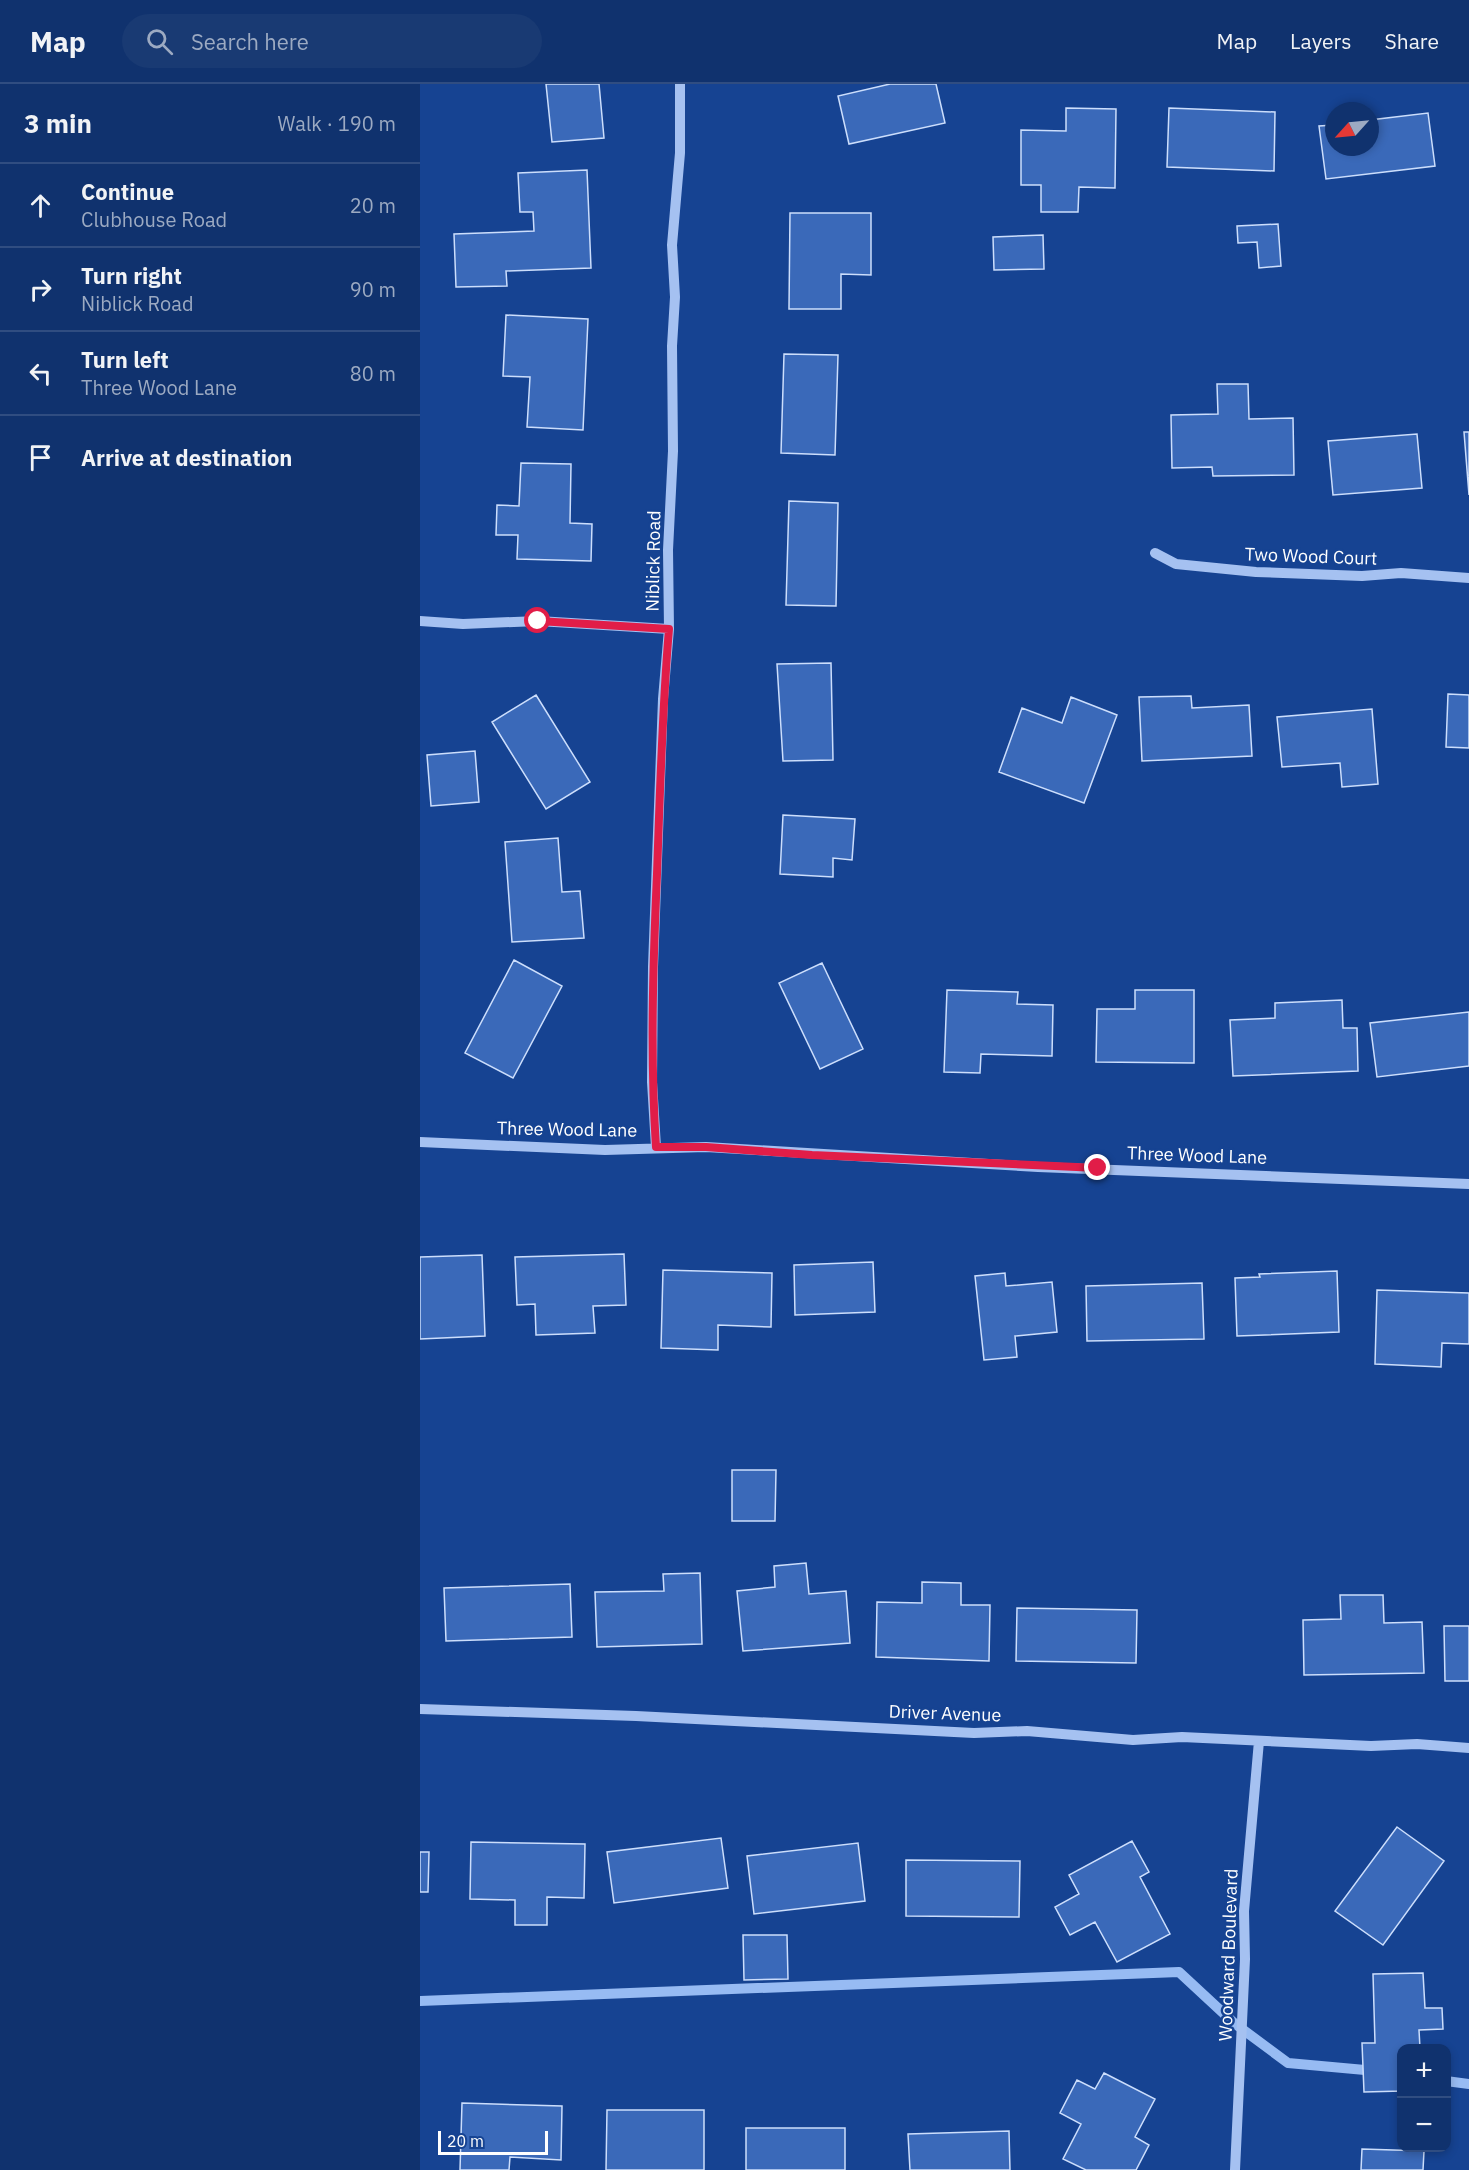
<!DOCTYPE html>
<html lang="en">
<head>
<meta charset="utf-8">
<style>
	:root { --surface:#10326e; --page:#193a73; --text:#f1f3f6; --muted:#9caac2; --line:#304d81 }
	body { margin:0; font-family:"IBM Plex Sans",sans-serif; background:var(--page); color:var(--text) }
	.controls { position:absolute; right:18px; bottom:18px; display:grid; overflow:hidden; border-radius:12px; box-shadow:0 3px 9px #0003 }
	.controls button { width:54px; height:54px; display:grid; place-items:center; padding:0; border:0; border-bottom:2px solid var(--line); background:var(--surface); color:var(--text); font:30px sans-serif }
	.compass { position:absolute; left:905px; top:18px; width:54px; height:54px; border-radius:50%; background:var(--surface); box-shadow:0 3px 9px #0003; rotate:243deg }
	.scale { position:absolute; left:18px; bottom:15px; width:110px; box-sizing:border-box; padding-left:6px; border:3px solid #fff; border-top:0; font-size:16px; line-height:21px; white-space:nowrap; color:#fff; -webkit-text-stroke:4px #164392; paint-order:stroke }
	.stop { position:absolute; width:18px; height:18px; margin:-14px; border:4px solid #e11d48; border-radius:50%; background:#fff }
	.stop.end { background:#e11d48; border-color:#fff; box-shadow:0 2px 6px #0008 }
	.list { margin:0; padding:0; list-style:none }
	h2 { display:flex; justify-content:space-between; align-items:center; height:78px; margin:0; padding:0 24px; font-size:26px }
	h2 small { font-size:20px; font-weight:400; color:var(--muted) }
	.list li { display:grid; grid-template-columns:39px 1fr auto; gap:18px; align-items:center; box-sizing:border-box; height:84px; padding:0 24px; border-top:2px solid var(--line) }
	.list b { display:block; font-size:22px; white-space:nowrap }
	.list p { margin:0; font-size:20px; white-space:nowrap; color:var(--muted) }
	.list em { font-size:20px; font-style:normal; color:var(--muted) }
	.icon { flex:none; width:33px; height:33px; fill:none; stroke:currentColor; stroke-width:2; stroke-linecap:round; stroke-linejoin:round }
	.map { position:relative; flex:none; width:1049px; height:2086px; overflow:hidden }
	header { display:flex; align-items:center; gap:36px; box-sizing:border-box; height:84px; padding:0 30px; background:var(--surface); border-bottom:2px solid var(--line) }
	header strong { font-size:28px }
	nav { display:flex; gap:33px; margin-inline-start:auto; font-size:21px }
	.search { width:420px; height:54px; background:var(--page); display:flex; align-items:center; gap:15px; box-sizing:border-box; padding:0 21px; border-radius:33px; color:var(--muted); font-size:22px }
	main { display:flex }
	aside { flex:1; background:var(--surface) }
	.map>svg:first-child { display:block }
	.lines { fill:none; stroke-linecap:round; stroke-linejoin:round }
	.stream { stroke:#97bbf3; stroke-width:10 }
	.building { fill:#3a69b9; stroke:#ccdefc; stroke-width:1.5 }
	.minor { stroke:#a5c1f1; stroke-width:10 }
	.route { stroke:#e11d48; stroke-width:8 }
	.labels { text-anchor:middle; dominant-baseline:central; stroke-width:5; stroke-linejoin:round; paint-order:stroke }
	.street-label { font-size:18px; fill:#fff; stroke:#164392 }
</style>
</head>
<body>
<header>
<strong>Map</strong>
<div class="search"><svg class="icon" aria-label="search" viewBox="0 0 24 24"><circle cx="10" cy="10" r="6"/><path d="M15 15l6 6"/></svg>Search here</div>
<nav><a>Map</a><a>Layers</a><a>Share</a></nav>
</header>
<main>
<aside>
<h2>3 min<small>Walk · 190 m</small></h2>
<ul class="list">
<li><svg class="icon" aria-label="ahead" viewBox="0 0 24 24"><path d="M12 20V5M6 11l6-6 6 6"/></svg><div><b>Continue</b><p>Clubhouse Road</p></div><em>20 m</em></li>
<li><svg class="icon" aria-label="right" viewBox="0 0 24 24"><path d="M7 20v-9h11M14 6l5 5-5 5"/></svg><div><b>Turn right</b><p>Niblick Road</p></div><em>90 m</em></li>
<li><svg class="icon" aria-label="left" viewBox="0 0 24 24"><path d="M17 20v-9H6M10 6l-5 5 5 5"/></svg><div><b>Turn left</b><p>Three Wood Lane</p></div><em>80 m</em></li>
<li><svg class="icon" aria-label="arrive" viewBox="0 0 24 24"><path d="M6 21V4h12l-3 4 3 4H6"/></svg><div><b>Arrive at destination</b></div></li>
</ul>
</aside>
<div class="map">
<svg width="1049" height="2086" viewBox="0 0 1049 2086">
	<rect width="100%" height="100%" fill="#164392"/>
	<g class="lines">
		<!-- stream -->
		<path class="stream" d="M0,1917l759,-29 55,51 54,40 88,8
			M1026,1997l23,3"/>
	</g>
	<!-- building -->
	<path class="building" d="M126,0h53l5,54 -52,4z
		M470,0h46l9,39 -96,21 -11,-48z
		M646,24l50,1 -1,79 -36,-1 -1,25h-37v-27h-20v-55l45,1z
		M749,24l106,4 -1,59 -107,-4z
		M1008,29l7,53 -109,13 -7,-53 15,-1v22h36v-27z
		M167,86l4,98 -85,3 1,15 -51,1 -2,-53 80,-3 -1,-19h-13l-2,-39z
		M370,129h81v62l-30,-1v35h-52z
		M858,140l3,42 -22,2 -2,-26 -19,1 -1,-17z
		M623,151l1,34 -50,1 -1,-33z
		M86,231l82,4 -5,111 -56,-3 3,-50 -27,-1z
		M364,270l54,1 -3,100 -54,-2z
		M797,300h31l1,35 44,-1 1,57 -81,1 -1,-9 -40,1 -1,-53 47,-1z
		M1044,348h5v63z
		M997,350l5,54 -89,7 -5,-54z
		M101,379l50,1 -1,59 22,1 -1,37 -74,-2 1,-24h-22l1,-30 22,1z
		M369,417l49,2 -2,103 -50,-1z
		M411,579l2,97 -50,1 -6,-97z
		M1028,610l21,1v53l-23,-1z
		M116,611l54,87 -44,27 -54,-87z
		M771,612l1,12 57,-3 3,51 -110,5 -3,-64z
		M651,613l46,18 -33,88 -85,-31 23,-64 40,15z
		M952,625l6,75 -36,3 -2,-24 -58,4 -5,-50z
		M55,667l4,51 -48,4 -4,-51z
		M363,731l72,4 -3,41 -19,-2v19l-53,-3z
		M138,754l4,54 18,-1 4,47 -72,4 -7,-100z
		M94,876l48,26 -49,92 -48,-25z
		M402,879l41,86 -43,20 -41,-86z
		M527,906l71,2 -1,12 36,1 -1,51 -71,-2 -1,19 -36,-1z
		M715,906h59v73l-98,-1 1,-53h38z
		M922,916l1,28h14l1,43 -125,5 -3,-56 45,-2v-15z
		M1049,928v54l-92,11 -7,-54z
		M204,1170l2,51 -33,1 2,27 -59,2 -1,-31 -18,1 -2,-48z
		M62,1171l3,81 -65,3v-82z
		M453,1178l2,50 -80,3 -1,-50z
		M243,1186l109,3 -1,54 -53,-2v25l-57,-2z
		M917,1187l2,61 -102,4 -2,-58 25,-1 -1,-3z
		M585,1189l1,13 46,-4 5,50 -42,4 2,21 -33,3 -9,-84z
		M782,1199l2,56 -117,2 -1,-55z
		M957,1206l92,3v51l-27,-1 -1,24 -66,-3z
		M312,1386h44l-1,51h-43z
		M386,1479l3,31 37,-3 4,52 -107,8 -6,-60 38,-4 -1,-21z
		M280,1489l2,71 -105,3 -2,-55 69,-1 -1,-17z
		M502,1498l39,1v22h29l-1,56 -113,-4 1,-55 45,1z
		M150,1500l2,53 -126,4 -2,-53z
		M920,1511h43l1,28 38,-1 2,51 -120,2 -1,-55 38,-1z
		M597,1524l120,2 -1,53 -120,-2z
		M1024,1542h25v55h-24z
		M977,1743l47,34 -61,84 -48,-34z
		M301,1754l7,50 -114,15 -7,-51z
		M712,1757l17,31 -9,5 30,57 -53,28 -22,-40 -25,13 -15,-28 24,-13 -10,-19z
		M51,1758l114,2 -1,54 -37,-1v28h-32v-25l-45,-1z
		M438,1759l7,58 -111,13 -7,-58z
		M0,1768h9l-1,40h-8z
		M486,1776l114,1 -1,56 -113,-1z
		M323,1851h44l1,44 -44,1z
		M1003,1889l2,35h17l1,21 -24,1 1,18h-18v43l-38,1 -2,-49h13l-2,-69z
		M684,1989l51,26 -20,38 14,8 -13,25h-50l-23,-11 18,-35 -21,-11 17,-33 18,9z
		M42,2019l100,3 -1,54 -51,-3 -1,13h-49z
		M187,2026h97v60h-98z
		M326,2044h99v42h-99z
		M589,2047l1,39h-100l-2,-36z
		M942,2065l62,2 -1,19h-62z"/>
	<g class="lines">
		<!-- minor -->
		<path class="minor" d="M735,469l21,11 80,8 106,4 39,-3 68,5
			M0,537l43,3 75,-3 131,8
			M0,1058l185,8 101,-3 332,20 431,17
			M236,1063l-4,-65 1,-115 10,-268 6,-70 -1,-79 5,-99 -1,-105 3,-49 -3,-52 8,-92v-69
			M0,1625l216,7 338,17 53,-2 106,9 49,-3 189,9 46,-2 52,4
			M815,2086l10,-211 -1,-48 15,-170"/>
	</g>
	<g class="lines">
		<!-- route -->
		<path class="route" d="M118,537l131,8c-7,82 -9,163 -12,245 -4,91 -7,182 -1,273h50l106,8 286,13"/>
	</g>
	<g class="labels">
		<!-- street labels -->
		<g class="street-label">
			<text transform="translate(891 472) rotate(2)">Two Wood Court</text>
			<text transform="translate(233 477) rotate(-89)">Niblick Road</text>
			<text transform="translate(147 1045) rotate(1)">Three Wood Lane</text>
			<text transform="translate(777 1071) rotate(2)">Three Wood Lane</text>
			<text transform="translate(525 1629) rotate(2)">Driver Avenue</text>
			<text transform="translate(808 1871) rotate(-88)">Woodward Boulevard</text>
		</g>
	</g>
</svg>
<div class="controls">
<button>+</button>
<button>−</button>
</div>
<svg class="compass" viewBox="-18 -18 36 36"><path d="M0-13l5 13h-10z" fill="#e53935"/><path d="M0 13l5-13h-10z" fill="#9caac2"/></svg>
<div class="scale">20 m</div>
<div class="stop" style="left:118px;top:537px"></div>
<div class="stop end" style="left:678px;top:1084px"></div>
</div>
</main>
</body>
</html>
